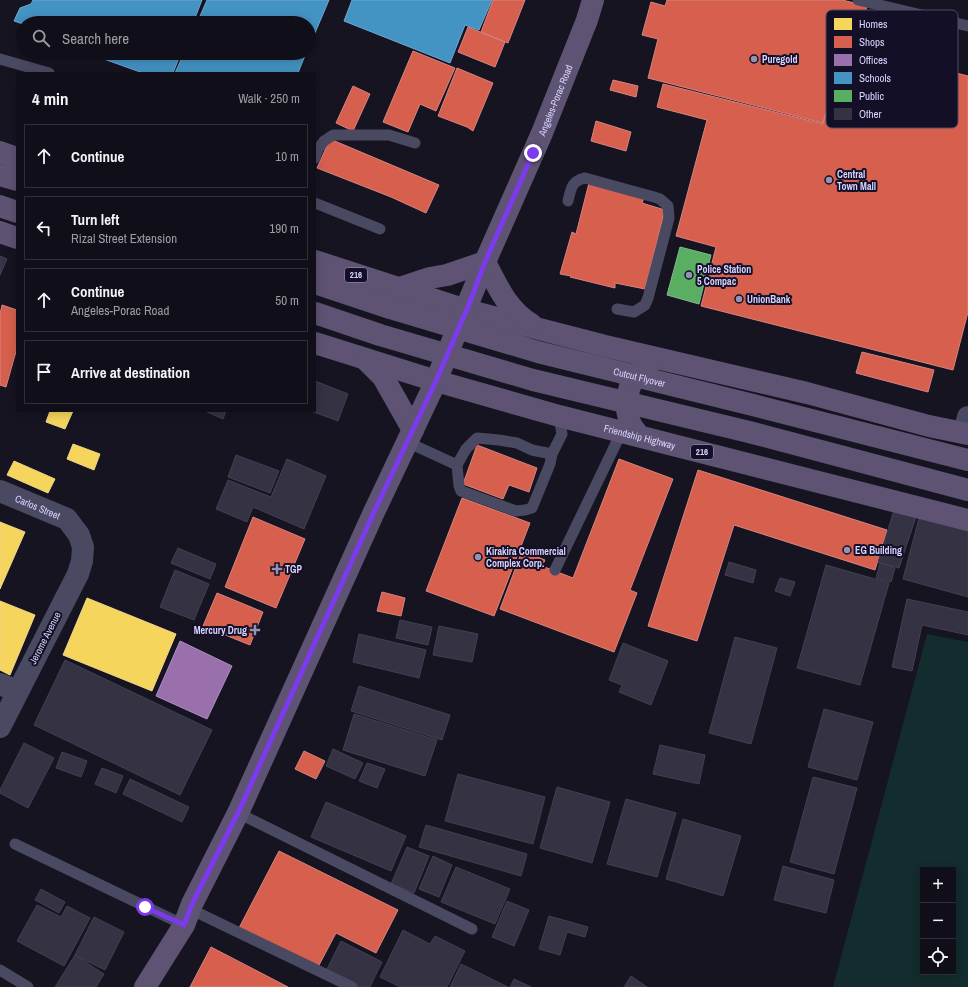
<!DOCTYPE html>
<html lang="en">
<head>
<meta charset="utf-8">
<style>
	:root { --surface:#100f19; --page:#191822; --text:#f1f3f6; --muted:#9c9ca2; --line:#302f38 }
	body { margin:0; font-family:"Archivo Narrow",sans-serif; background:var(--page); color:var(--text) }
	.controls { position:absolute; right:12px; bottom:12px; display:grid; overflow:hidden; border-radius:0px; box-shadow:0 2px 10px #0003 }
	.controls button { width:36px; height:36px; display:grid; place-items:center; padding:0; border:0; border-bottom:1px solid var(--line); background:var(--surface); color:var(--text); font:20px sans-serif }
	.stop { position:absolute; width:12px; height:12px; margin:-9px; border:3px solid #7c3aed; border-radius:50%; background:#fff }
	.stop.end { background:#7c3aed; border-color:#fff; box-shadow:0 1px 4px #0008 }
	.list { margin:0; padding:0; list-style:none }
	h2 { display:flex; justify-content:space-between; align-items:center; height:52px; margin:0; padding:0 16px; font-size:17px }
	h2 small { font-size:13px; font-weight:400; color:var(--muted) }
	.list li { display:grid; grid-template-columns:26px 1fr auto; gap:12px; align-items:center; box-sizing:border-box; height:64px; margin:0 8px 8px; padding:0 8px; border:1px solid var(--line); border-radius:0px }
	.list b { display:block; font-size:15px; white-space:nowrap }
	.list p { margin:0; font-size:13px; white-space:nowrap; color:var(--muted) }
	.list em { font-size:13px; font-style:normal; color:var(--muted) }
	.icon { flex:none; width:22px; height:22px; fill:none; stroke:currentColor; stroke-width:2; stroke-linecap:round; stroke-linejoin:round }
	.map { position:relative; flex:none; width:968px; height:987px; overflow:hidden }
	.search { position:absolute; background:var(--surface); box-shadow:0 2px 10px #0003; left:16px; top:16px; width:300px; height:44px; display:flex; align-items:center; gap:10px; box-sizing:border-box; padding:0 14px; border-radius:22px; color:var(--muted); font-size:15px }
	.panel { position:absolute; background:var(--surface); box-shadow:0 2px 10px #0003; left:16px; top:72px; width:300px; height:340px; border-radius:0px }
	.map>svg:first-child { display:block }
	.green { fill:#132c2d; fill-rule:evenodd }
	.homes { fill:#f6d55c; stroke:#edd58d }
	.shops { fill:#d6604d; stroke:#d78382 }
	.offices { fill:#9970ab; stroke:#ac8ec4 }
	.schools { fill:#4393c3; stroke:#70a6d5 }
	.public { fill:#5aae61; stroke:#80b990 }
	.building { fill:#343243; stroke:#433f54 }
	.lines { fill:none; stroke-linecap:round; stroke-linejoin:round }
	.lane { stroke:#4a4962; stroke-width:11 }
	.street { stroke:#4a4962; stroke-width:22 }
	.primary { stroke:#5e5373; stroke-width:22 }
	.primary-bridge { stroke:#5e5373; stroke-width:22 }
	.route { stroke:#7c3aed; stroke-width:5 }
	.poi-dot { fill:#9591b1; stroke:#130f26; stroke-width:1.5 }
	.labels { text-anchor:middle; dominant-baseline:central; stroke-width:4; stroke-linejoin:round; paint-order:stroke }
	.shield { fill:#130f26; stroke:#9e99be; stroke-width:1 }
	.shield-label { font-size:9px; font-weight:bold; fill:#d9d4ff }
	.poi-label { font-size:10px; font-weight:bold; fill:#d9d4ff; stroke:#130f26; text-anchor:start }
	.street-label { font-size:10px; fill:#d9d4ff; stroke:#130f26 }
	.key { fill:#130f26; stroke:#4e4a67; stroke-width:1 }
	.key-label { font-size:11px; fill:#d9d4ff }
</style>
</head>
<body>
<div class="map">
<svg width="968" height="987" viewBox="0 0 968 987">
	<rect width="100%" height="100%" fill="#161421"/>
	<!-- green -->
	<path class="green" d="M927,634l41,8v345h-135zM923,870h30v102h-30z"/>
	<!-- homes -->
	<path class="homes" d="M50,411h23l-8,18 -19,-7z
		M73,444l27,10 -6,16 -27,-11z
		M14,461l41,18 -7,14 -41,-18z
		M0,522l25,10 -25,57z
		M87,598l89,36 -24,57 -89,-36z
		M0,601l35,14 -25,60 -10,-5z"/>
	<!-- shops -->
	<path class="shops" d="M493,0h32l-17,43 -27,-11z
		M667,0h175l25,6 -23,90 -13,-4 -8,31 -175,-45 10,-39 -16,-4 9,-33 14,4z
		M468,27l37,15 -10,25 -37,-15z
		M858,48l110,28v236l-15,58 -252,-64 15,-59 -40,-11 31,-116 -50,-13 6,-23 160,40 8,-31 14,4z
		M413,51l42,17 -19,43 -16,-7 -12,28 -25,-10z
		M457,68l36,15 -20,48 -6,-4 -29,-11z
		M613,80l25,6 -2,11 -26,-7z
		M353,86l17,8 -17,37 -17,-8z
		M596,121l35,11 -5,19 -35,-10z
		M330,139l109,46 -13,28 -35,-16 -74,-29z
		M589,183l55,15 -2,5 23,7 -20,79 -30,-6v5l-45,-11 1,-1 -11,-2 12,-42 4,2z
		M2,305l15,5v38l-11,39 -6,-2v-71z
		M862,352l72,18 -6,22 -72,-19z
		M477,445l60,23 -8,24 -20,-7 -6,14 -40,-15z
		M619,459l54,20 -43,111 7,3 -23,59 -114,-43 22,-58 23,9 -3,6 31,12z
		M698,470l189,60 -12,40 -141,-45 -37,116 -49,-15z
		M462,498l68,25 -36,93 -68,-25z
		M253,517l52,22 -29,69 -51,-21z
		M382,592l23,6 -4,18 -24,-5z
		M217,593l46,19 -13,33 -47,-19z
		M304,751l21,10 -9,18 -21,-10z
		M279,851l119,59 -22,43 -40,-20 -18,34 -79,-39z
		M211,947l77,40h-98z"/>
	<!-- offices -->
	<path class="offices" d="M180,641l52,25 -25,53 -51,-23z"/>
	<!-- schools -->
	<path class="schools" d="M33,0h169l-9,23h-170v1l-9,-3 6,-13 11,-4z
		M207,0h122l-20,47v-24h-112z
		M352,0h140l-13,30 -14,-5 -15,38 -106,-42z
		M87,53h94l-8,20h-30z
		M184,53h122l-8,20h-123z"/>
	<!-- public -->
	<path class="public" d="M680,247l31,8 -12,49 -32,-9z"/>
	<!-- building -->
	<path class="building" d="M0,256l7,3 -7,16z
		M315,381l33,13 -10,27 -27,-10h4z
		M205,411h21l-3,8z
		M236,455l43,16 -9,22 -42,-16z
		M287,459l39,17 -22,53 -51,-22 -6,15 -31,-13 12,-29 43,17z
		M894,510l22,7 -17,51 -21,-6z
		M919,518l49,12v67l-65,-18z
		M178,548l38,16 -6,15 -39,-16z
		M729,562l27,8 -3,13 -28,-8z
		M880,563l15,5 -4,14 -15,-4z
		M826,565l63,18 -29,102 -63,-17z
		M175,570l34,14 -15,36 -34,-13z
		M780,578l15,4 -5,14 -15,-5z
		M907,599l61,13v23l-46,-10 -10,46 -20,-4z
		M400,620l32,7 -4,18 -32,-7z
		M439,626l39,8 -6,28 -39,-7z
		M359,634l67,16 -7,28 -66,-16z
		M735,637l42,11 -26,96 -42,-11z
		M623,643l45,18 -17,44 -32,-13 3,-7 -13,-5z
		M65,660l147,70 -32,65 -146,-70z
		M359,686l91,29 -8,25 -91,-29z
		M824,709l49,13 -16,58 -49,-13z
		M354,714l83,26 -12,36 -82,-26z
		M24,743l30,15 -26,50 -28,-15v-3z
		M660,745l45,10 -6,29 -46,-10z
		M333,749l30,14 -8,16 -29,-13z
		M62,752l25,9 -6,16 -25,-9z
		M367,763l18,6 -8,19 -18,-7z
		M102,768l21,8 -7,17 -21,-9z
		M458,774l87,23 -12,47 -88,-23z
		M813,777l44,11 -23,86 -44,-12z
		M130,779l59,28 -7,15 -59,-28z
		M557,787l53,15 -18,61 -52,-15z
		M626,799l50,14 -19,64 -50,-13z
		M326,802l80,34 -15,35 -80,-34z
		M683,819l58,17 -18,60 -57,-17z
		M426,825l101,29 -6,22 -102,-29z
		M407,847l22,9 -15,37 -23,-9z
		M433,856l19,9 -13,32 -20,-8z
		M783,866l51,14 -8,33 -52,-13z
		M456,867l54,22 -15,35 -54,-22z
		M41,889l24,13 -6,11 -24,-13z
		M507,901l22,9 -15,36 -22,-9z
		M37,905l24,12 6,-11 23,12 -26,48 -47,-25z
		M549,916l39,11 -3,10 -18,-5 -7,23 -21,-6z
		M94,917l30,15 -19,38 -30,-15z
		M403,930l27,14 5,-8 30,15 -18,36h-47l-20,-10z
		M341,941l41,21 -12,25h-12l-32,-16z
		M75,955l29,19 -8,13h-41z
		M461,964l47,23h-58z
		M631,976l16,11h-23z
		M514,979l17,8h-21z"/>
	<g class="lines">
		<!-- lane -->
		<path class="lane" d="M858,0l110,26
			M0,59l49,14
			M315,158l3,-9 6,-8 9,-6h56l26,8
			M568,201c3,-12 3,-20 17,-23l69,19 6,2 8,7 1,12 -21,80 -3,7 -11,7 -17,-3
			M315,203l65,26
			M407,442l50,23 9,-16 11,-11 22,2 18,3 15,7 20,4 10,-20 -3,-18
			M457,465l2,21 2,5 55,20 9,-1 7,-2 18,-44 2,-10
			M555,570l67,-139
			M238,813l234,116
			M15,844l169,81
			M190,909l162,78
			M0,970l28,17"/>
		<!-- street -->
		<g class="street">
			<path d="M964,433l4,-16"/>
			<path id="s1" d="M0,491l67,28 12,16 4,12 -1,14 -4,13 -78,153"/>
			<path d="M0,684l17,7"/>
		</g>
		<!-- primary -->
		<g class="primary">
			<path d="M0,152l17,6"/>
			<path d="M0,175l17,5"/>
			<path d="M0,206l17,6"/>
			<path d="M0,232l17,6"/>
			<path d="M315,261l151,49 139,36 202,47 122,33 39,8"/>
			<path d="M485,262c12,23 22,48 46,62"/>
			<path d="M397,289l33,-11 17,-3 38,-13"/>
			<path id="s2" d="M315,343l121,38 123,35 409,104"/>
			<path d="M365,359l18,18 30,53"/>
			<path d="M638,435c-3,-5 -8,-10 -9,-16 -6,-20 1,-45 20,-55"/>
			<path id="s3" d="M145,987l39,-62 8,-21 46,-91 136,-301 62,-131 49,-119 57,-129 45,-113 6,-20"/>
		</g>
		<!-- primary-bridge -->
		<g class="primary-bridge">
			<path id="s4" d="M315,283l75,25 148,44 215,53 215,55"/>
			<path d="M315,313l65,22 153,45 216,52 219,58"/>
		</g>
	</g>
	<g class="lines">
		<!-- route -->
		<path class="route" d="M145,907l39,18 8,-21 46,-91 136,-301 62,-131 34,-79 15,-40 48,-109"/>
	</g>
	<!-- markers -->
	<g class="poi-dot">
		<circle cx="754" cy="59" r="4"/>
		<circle cx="829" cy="180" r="4"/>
		<circle cx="689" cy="275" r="4"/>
		<circle cx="739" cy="299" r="4"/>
		<circle cx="847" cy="550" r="4"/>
		<circle cx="478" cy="557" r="4"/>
		<path d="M275 563h4v4h4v4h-4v4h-4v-4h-4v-4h4z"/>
		<path d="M253 624h4v4h4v4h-4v4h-4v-4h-4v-4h4z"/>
	</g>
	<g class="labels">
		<!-- shield labels -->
		<g class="shield">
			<rect x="345" y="268" width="22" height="14" rx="3"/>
			<rect x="691" y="445" width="22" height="14" rx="3"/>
		</g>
		<g class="shield-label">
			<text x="356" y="275">216</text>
			<text x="702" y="452">216</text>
		</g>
		<!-- poi labels -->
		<g class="poi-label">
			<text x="762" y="59">Puregold</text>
			<text x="837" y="174">Central<tspan x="837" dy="12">Town Mall</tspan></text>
			<text x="697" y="269">Police Station<tspan x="697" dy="12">5 Compac</tspan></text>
			<text x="747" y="299">UnionBank</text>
			<text x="855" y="550">EG Building</text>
			<text x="486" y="551">Kirakira Commercial<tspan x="486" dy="12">Complex Corp.</tspan></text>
			<text x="285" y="569">TGP</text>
			<text x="247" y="630" text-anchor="end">Mercury Drug</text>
		</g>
		<!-- street labels -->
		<g class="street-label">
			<text stroke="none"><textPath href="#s3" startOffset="978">Angeles-Porac Road</textPath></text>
			<text stroke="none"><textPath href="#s4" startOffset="338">Cutcut Flyover</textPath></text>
			<text stroke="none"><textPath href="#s2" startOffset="338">Friendship Highway</textPath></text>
			<text stroke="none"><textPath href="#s1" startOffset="41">Carlos Street</textPath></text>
			<text transform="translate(45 638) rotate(-63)">Jerome Avenue</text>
		</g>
	</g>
	<!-- legend -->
	<rect x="826" y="10" width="132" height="118" rx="6" class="key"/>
	<rect x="834" y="18" width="18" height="12" fill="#f6d55c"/>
	<rect x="834" y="36" width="18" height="12" fill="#d6604d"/>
	<rect x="834" y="54" width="18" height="12" fill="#9970ab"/>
	<rect x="834" y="72" width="18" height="12" fill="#4393c3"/>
	<rect x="834" y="90" width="18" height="12" fill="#5aae61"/>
	<rect x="834" y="108" width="18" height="12" fill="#343243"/>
	<g class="key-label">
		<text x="859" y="28">Homes</text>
		<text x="859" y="46">Shops</text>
		<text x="859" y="64">Offices</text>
		<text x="859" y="82">Schools</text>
		<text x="859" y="100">Public</text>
		<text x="859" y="118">Other</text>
	</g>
</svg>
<div class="controls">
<button>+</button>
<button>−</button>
<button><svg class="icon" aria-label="locate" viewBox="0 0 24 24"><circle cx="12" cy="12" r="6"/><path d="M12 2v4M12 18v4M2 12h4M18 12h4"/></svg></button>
</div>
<div class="stop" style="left:145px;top:907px"></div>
<div class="stop end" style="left:533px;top:153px"></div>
<div class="search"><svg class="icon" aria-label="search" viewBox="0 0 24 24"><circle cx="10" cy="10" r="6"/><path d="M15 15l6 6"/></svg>Search here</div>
<section class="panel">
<h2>4 min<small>Walk · 250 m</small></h2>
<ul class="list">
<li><svg class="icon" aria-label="ahead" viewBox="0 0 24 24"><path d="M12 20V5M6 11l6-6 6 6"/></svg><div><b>Continue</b></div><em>10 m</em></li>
<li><svg class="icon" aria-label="left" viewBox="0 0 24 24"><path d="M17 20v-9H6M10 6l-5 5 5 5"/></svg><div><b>Turn left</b><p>Rizal Street Extension</p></div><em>190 m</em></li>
<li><svg class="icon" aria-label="ahead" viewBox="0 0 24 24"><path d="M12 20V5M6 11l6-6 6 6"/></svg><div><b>Continue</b><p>Angeles-Porac Road</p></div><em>50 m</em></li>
<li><svg class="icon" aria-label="arrive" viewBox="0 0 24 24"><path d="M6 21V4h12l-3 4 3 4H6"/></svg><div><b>Arrive at destination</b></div></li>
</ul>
</section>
</div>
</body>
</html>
